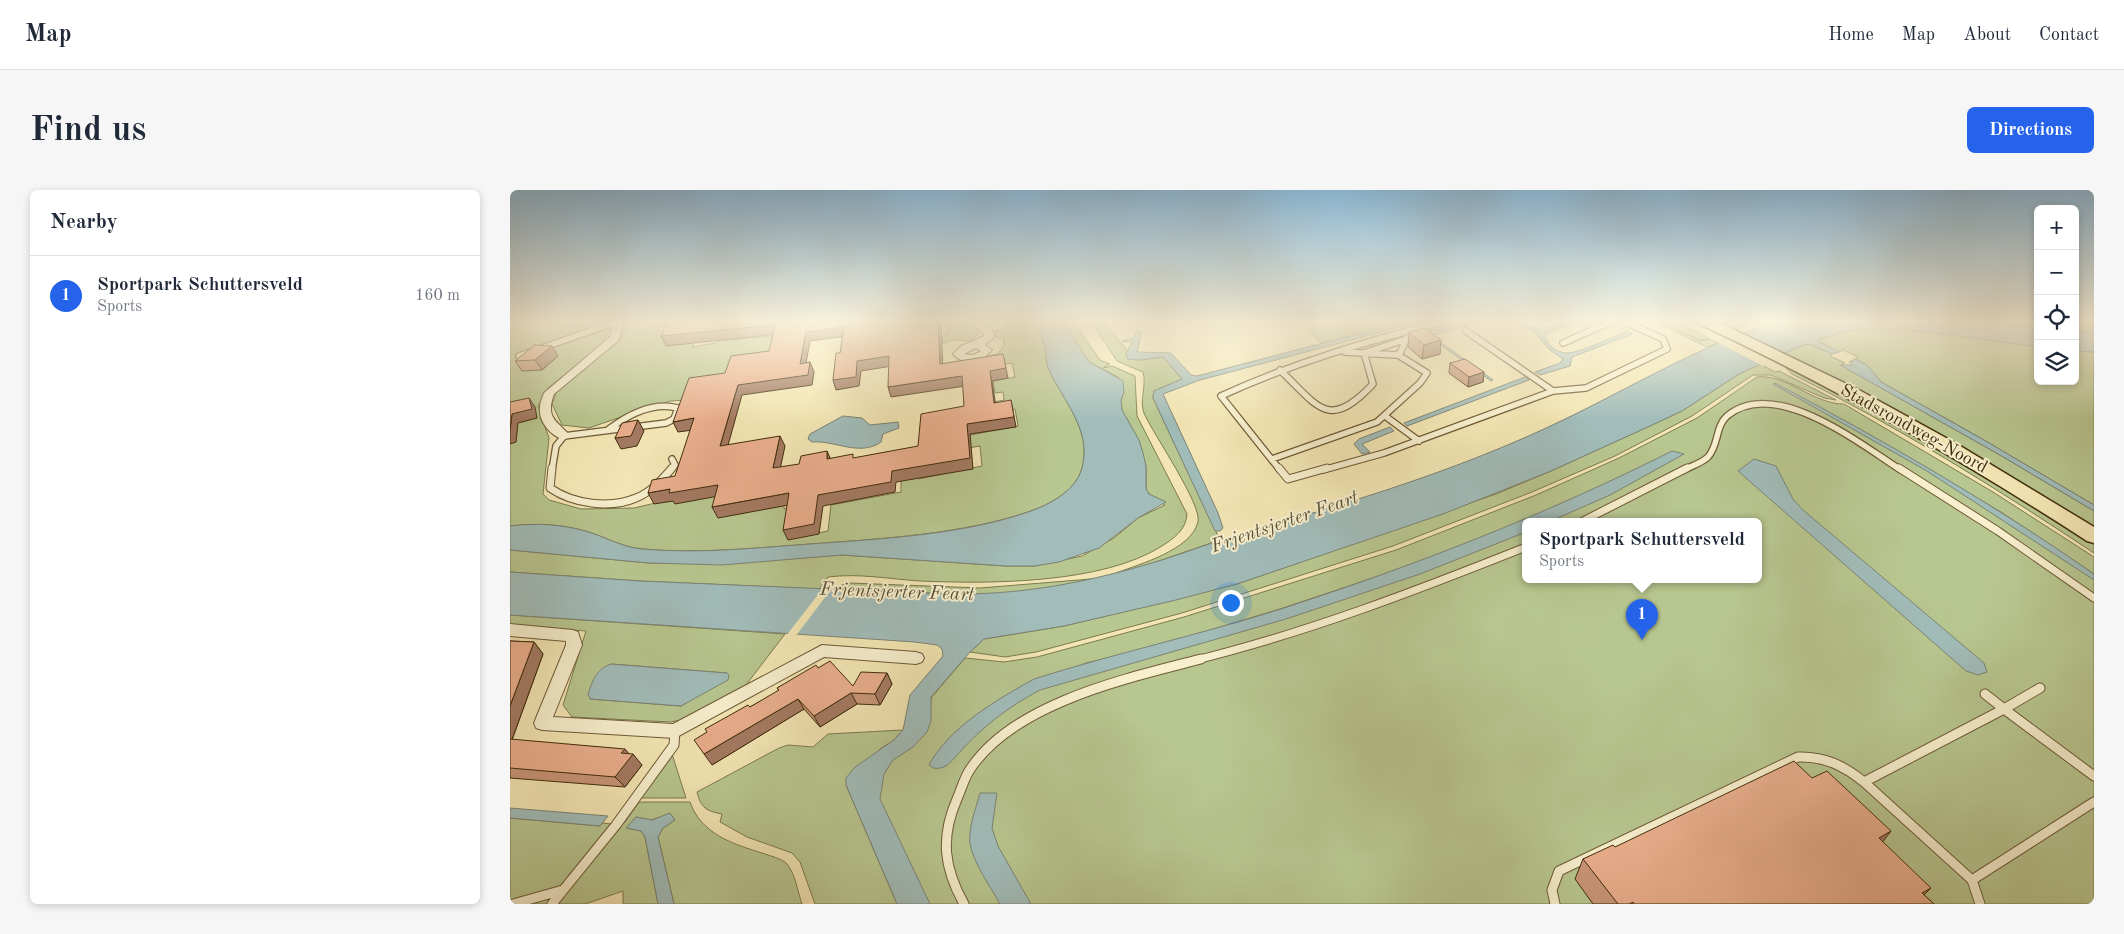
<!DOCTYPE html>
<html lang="en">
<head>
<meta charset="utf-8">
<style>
	:root { --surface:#fff; --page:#f6f6f7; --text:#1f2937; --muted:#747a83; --line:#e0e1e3; --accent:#2563eb }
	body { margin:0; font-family:"Old Standard TT",serif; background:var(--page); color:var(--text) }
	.controls { position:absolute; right:15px; top:15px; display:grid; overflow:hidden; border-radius:8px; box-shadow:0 2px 8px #0003 }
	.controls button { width:45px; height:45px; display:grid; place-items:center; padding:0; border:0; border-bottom:1px solid var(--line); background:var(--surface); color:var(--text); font:25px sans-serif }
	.you { position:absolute; left:720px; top:412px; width:18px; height:18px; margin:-12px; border:4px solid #fff; border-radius:50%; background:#1a73e8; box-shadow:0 0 0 8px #1a73e833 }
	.badge { display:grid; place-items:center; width:32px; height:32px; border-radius:50%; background:var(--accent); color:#fff; font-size:16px; font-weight:700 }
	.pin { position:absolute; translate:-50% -41px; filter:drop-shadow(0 1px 2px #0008) }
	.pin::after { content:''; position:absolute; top:26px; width:18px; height:15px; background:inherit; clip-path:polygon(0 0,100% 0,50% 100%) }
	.popup { position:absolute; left:1012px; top:328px; width:240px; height:65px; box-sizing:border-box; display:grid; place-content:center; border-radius:8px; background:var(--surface); filter:drop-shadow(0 1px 4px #0005); font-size:16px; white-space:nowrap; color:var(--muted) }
	.popup b { font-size:19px; color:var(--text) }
	.popup::after { content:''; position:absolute; left:50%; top:100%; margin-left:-10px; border:10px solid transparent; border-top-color:var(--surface) }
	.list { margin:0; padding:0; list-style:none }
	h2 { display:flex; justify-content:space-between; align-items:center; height:65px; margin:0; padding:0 20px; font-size:21px }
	h2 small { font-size:16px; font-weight:400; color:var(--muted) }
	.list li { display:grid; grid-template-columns:32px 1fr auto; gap:15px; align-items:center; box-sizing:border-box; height:80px; padding:0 20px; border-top:1px solid var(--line) }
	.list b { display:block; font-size:19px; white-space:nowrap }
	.list p { margin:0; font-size:16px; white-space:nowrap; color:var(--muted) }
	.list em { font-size:16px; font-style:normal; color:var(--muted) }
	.icon { flex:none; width:28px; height:28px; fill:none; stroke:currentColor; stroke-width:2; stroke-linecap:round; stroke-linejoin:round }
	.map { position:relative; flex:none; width:1584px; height:714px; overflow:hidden; border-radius:8px }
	header { display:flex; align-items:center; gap:30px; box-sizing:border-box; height:70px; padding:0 25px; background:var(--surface); border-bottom:1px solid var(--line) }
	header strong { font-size:24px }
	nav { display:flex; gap:28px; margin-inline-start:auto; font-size:18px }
	.intro { display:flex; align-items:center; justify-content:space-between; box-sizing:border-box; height:120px; padding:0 30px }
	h1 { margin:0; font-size:35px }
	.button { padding:12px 22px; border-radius:8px; background:var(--accent); color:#fff; font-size:18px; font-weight:700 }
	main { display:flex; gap:30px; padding:0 30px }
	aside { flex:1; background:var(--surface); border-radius:8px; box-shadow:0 2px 8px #0003 }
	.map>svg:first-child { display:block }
	.green { fill:#b8c68f; stroke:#7c7a4e; fill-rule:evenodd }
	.water { fill:#a1bcb9; stroke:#7b8374 }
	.pier { fill:#f3e6b4 }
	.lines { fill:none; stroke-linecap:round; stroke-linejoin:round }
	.lane-far2-casing { stroke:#6e5b37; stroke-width:8 }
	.lane-far1-casing { stroke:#6e5b37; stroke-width:9 }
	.lane-casing { stroke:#6e5b37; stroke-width:11 }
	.street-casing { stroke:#6e5b37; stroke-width:2 }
	.primary-casing { stroke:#412d0d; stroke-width:3 }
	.lane-far2 { stroke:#f7efce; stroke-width:5.5 }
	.lane-far1 { stroke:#f7efce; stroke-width:7 }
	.lane { stroke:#f7efce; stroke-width:9 }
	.street { fill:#f7efce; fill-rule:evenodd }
	.primary { fill:#f3e6b4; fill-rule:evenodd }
	.wall { fill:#c89678; stroke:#412d0d }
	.shaded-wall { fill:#a37a62; stroke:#412d0d }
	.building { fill:#e9ae8c; stroke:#412d0d; fill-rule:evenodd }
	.labels { text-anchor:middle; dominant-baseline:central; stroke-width:4; stroke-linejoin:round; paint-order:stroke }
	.street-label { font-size:18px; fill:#412d0d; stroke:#f7efce }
	.water-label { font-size:19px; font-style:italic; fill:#595138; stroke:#f7efce }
</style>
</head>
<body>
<header>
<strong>Map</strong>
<nav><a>Home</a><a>Map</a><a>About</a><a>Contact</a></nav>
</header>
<div class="intro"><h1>Find us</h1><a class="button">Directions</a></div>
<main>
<aside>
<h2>Nearby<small></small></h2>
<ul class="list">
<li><span class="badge">1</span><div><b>Sportpark Schuttersveld</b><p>Sports</p></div><em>160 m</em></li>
</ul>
</aside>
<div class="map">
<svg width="1584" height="714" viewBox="0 0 1584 714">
	<rect width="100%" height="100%" fill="#f3e6b4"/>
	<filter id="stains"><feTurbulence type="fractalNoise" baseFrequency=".004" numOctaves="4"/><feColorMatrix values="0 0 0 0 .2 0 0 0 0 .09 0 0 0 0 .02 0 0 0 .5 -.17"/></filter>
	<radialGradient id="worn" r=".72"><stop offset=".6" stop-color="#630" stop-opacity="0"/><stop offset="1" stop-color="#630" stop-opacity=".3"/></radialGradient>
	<!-- green -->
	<path class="green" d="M0,130h102l-8,23 -55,44 -11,19 11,32 -6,56 6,6 32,9 53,-1 30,-7 73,-28 -10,43 57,-11v4l17,-3 -4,31 31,-6 3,-26 70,-13v-18l16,-4 1,9 64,-13 -2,-20 -24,4 9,-14 53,-10 -3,-17 -20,4 -1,-11 10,-2 -1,-8 -8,1 -2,-12 22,-4 -3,-14 -54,9 34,-17 6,-1 6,-9v-7h-7l-3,-7 10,-1 4,-6 -6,-4h31c3,8 9,16 11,24 3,9 1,18 5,26 15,32 43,60 33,98 -6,23 -33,37 -54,44 -65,22 -149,27 -218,32 -55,4 -112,10 -167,5 -20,-1 -39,-13 -58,-18 -25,-7 -49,-8 -75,-5z
		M113,130h83l-14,27 24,-4 1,-2 55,-5 -1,6 8,-1 -1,8 -46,23 -45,28 -17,1 -17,5 -64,22 -27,-3 -10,-21 6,-16 58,-46 6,-6z
		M412,130c18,0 49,-7 57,13l-9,8 -17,-1 -11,4 1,-9 5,-1 -1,-14 -25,3z
		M552,130h10l28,40 10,4 -7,4 9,-2 23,10 2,40 50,98c-1,16 -13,24 -25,32 -60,38 -172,38 -242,35 -31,-2 -61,-8 -92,-4l-9,12 -179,-8 -130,-9v-22l139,13 122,-3 71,-5 164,11h29l47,-10 32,-18 24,-20 27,-13 -16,-11 -3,-5v-23l-24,-56 -1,-10 3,-8 -6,-15 -29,-15z
		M580,130h12l25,30 -1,4 2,5 12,1 23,-3 19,22 -28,12 -1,7 67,142 -73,25 -31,8c24,-9 75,-23 82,-51 4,-18 -45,-88 -54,-109 -5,-12 3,-27 -1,-41l-26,-11z
		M796,130h105l-89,24 -13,-13z
		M1141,130h6l42,20 -40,-20h16l35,19 -11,1h13l6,3 -11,4z
		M1203,130h42l1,1 -20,9z
		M1458,130h70v9l-9,-1z
		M1565,130h19v13l-19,-1z
		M1374,139l67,5 87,13v34h37v-30l19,1v153l-110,-65 -103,-58 -14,-17 -12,-6 3,-2 -15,-7 -4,2 -22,-12 36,-10z
		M1298,154l24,10 -2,2 15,7 -4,2 159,90 94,56v19l-310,-177z
		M1250,174l15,8 4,-1 57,29 -12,-2 -53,-23h-18l-61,41 -77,40 -83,36 -139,54 -211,67 -146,39 -31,5 -35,-5 14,-13 80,-13 173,-42 259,-90 55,-23 131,-60 57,-37z
		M1280,176c104,54 206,113 304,178v9c-98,-65 -197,-127 -302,-179l-6,-6z
		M1247,187c28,-4 58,28 87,27l149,88 101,65v17l-93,-62 -130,-76 94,57 129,85v326h-1175l-49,-108 17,-36 43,-39 1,-23 34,-40 39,4 33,-5 147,-40 212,-67 140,-55 83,-37 78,-40zM1090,298l-62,33h220v58h-232v-53l-242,88 -241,68 43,-19 61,-14 133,-40 132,-44 114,-44z
		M581,389l-33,8 -63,8 -159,-5 3,-4 10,-3 131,5z
		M0,425l275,19 -39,51 -65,35 -11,2 -98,-5 -9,-12 23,-74 -76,-6zM101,474l116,9 2,3 -48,30 -91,-7z
		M393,540l-9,10 -14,9 -34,36 51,119h-82l-15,-42 -8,-9 -45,-16 -27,-15 2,-8c-16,-3 -21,-6 -25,-22l82,-44 9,-3 25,2 15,-13z
		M162,564l14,44h-45z
		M129,612h51c11,32 43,42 72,51 8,3 19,5 25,11 8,9 11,29 15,40h-128l-16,-67 5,-9 12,-8 -5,-6 -19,6 -15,-3 -9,11 14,3 4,6 13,67h-35v-13l-38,13h-75v-86l90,8 3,-3 8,1 -14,22 28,-24z"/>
	<!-- water -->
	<path class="water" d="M523,130h29l27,42 34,19 1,11 -3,8 1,10 17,30 4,13 3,13v23l3,5 17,8 -28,16 -39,30 -40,14 -24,4h-29l-164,-11 -120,10 -73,-2 -139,-13v-24c26,-3 50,-2 75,5 19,5 38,17 58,18 55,5 112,-1 167,-5 70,-5 152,-9 218,-32 21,-7 48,-21 54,-44 10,-38 -18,-66 -33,-98 -4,-8 -2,-17 -5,-26 -2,-8 -8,-16 -11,-24z
		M901,130h16l-227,60 -37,14 55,119 5,15 -3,3h-5l-62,-133 1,-7 28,-12 -19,-22 -23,3 -12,-1 -2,-5 6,-12 -10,-1 12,-3 2,-6h6l-5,20 34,1 20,22 6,1z
		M965,130h11l-49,14 -4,3 60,43 -2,1 -60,-43 -3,-6z
		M1001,130l31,10 28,-10h11l-36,14c0,10 12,19 22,19 12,0 48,-17 61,-22l4,3 -60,23 -2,9 -30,9 -5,-3 25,-9 3,-4 -13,-9 -15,-17z
		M1272,130h186l70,9v18l-130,-18 -55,1 -33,8 -2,4 21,10 -7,2 -21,-10 -11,2 -61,28 -57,37 -32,15 -99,45 -108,43 -206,70 -61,16 -112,26 -80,13 -14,13 -39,45v24l-4,11 -14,15 -20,13 -9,14 -4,25 50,105h-33l-51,-119v-7l9,-11 39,-27 9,-10 7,-35 33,-39 -1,-7 -5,-4 -22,-3 -405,-27v-43l130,9 309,13c69,1 130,-10 196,-29 26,-7 51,-17 76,-25 110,-32 219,-63 323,-111 79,-36 155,-85 238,-109z
		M1565,142l19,1v19l-19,-1z
		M1345,169l12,6 14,17 103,58 110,65v6l-94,-56 -160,-90h12l-3,-3z
		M1015,187l4,3 -122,46 -3,-3z
		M1265,193c110,58 217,120 319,191v6l-167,-109 -154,-87z
		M333,226l19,2 8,7 28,-3 1,6 -16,6 -2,8c-21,15 -47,-2 -69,0l-4,-3 2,-5z
		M880,237l4,4 -32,13 8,8 -8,2 -8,-10 5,-5z
		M1162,261l12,3 -74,41 -59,26h-25v11l-106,42 -134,45 -246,71c-32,17 -58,37 -82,64 -8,9 -13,16 -25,14l-4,-3c20,-38 69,-66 105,-86 82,-26 165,-44 247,-70 135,-44 264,-94 391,-158z
		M1244,269l22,7 17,33 10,11 181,153 3,9 -9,3 -12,-4 -228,-200z
		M101,474l116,9 2,2 -1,5 -47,26 -91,-7 -2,-5c5,-14 8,-25 23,-30z
		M470,603h17l-5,35 6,18 33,58h-31c-10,-18 -26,-40 -30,-60 -2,-16 6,-36 10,-51z
		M0,618l98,8 -8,10 -90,-8z
		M160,623l5,7 -12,8 -5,9 16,67h-16l-13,-67 -4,-6 -15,-3 10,-11 16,3z"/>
	<!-- pier -->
	<path class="pier" d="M1216,147l47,24 -10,5 -48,-25z
		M314,397h9l-38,50 -9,-1z"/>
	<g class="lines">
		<!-- lane-far2 casing -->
		<g class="lane-far2-casing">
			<path id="lane-far2" d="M956,141l87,60
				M1053,153l52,-23
				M835,162l51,3 4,-2 7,-15
				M857,162l40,-13
				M9,166l100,-35
				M770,180c38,36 48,62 93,14l-9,-31
				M875,226l34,25
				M762,269l105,-37 43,-39 7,-10 -29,-18
				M42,280l4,-24 8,-10 102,-13 8,-4 4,-11c-25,-7 -49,6 -69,21
				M161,280l4,-5 -3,-6
				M770,280l-59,-74c74,-34 150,-56 229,-76
				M813,280l61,-17 169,-62 33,-3 81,-39 -4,-10 -42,-19
				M1174,280c7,-4 18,-7 24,-13 11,-12 7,-30 19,-41 48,-40 133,28 174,54"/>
		</g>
		<!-- lane-far1 casing -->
		<g class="lane-far1-casing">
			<path id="lane-far1" d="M42,278l-2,20c23,16 60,21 86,10 15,-6 26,-18 36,-30
				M769,278l9,11 39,-11
				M1389,278l99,63 96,67
				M1073,331l104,-53
				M686,470c113,-28 222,-70 330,-113"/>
		</g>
		<!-- lane casing -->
		<g class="lane-casing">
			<path id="lane" d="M1475,504l19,15 36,-21
				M1584,586l-90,-67 -140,73 108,98 122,-78
				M1462,690l8,24
				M3,714l50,-14
				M42,714l64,-79 58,-80 1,-14
				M454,714c-20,-36 -24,-66 -7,-105 4,-9 7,-20 12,-28 43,-68 159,-93 232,-112
				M1045,714l-3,-14 7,-19 239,-114c27,-1 46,9 66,25"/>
		</g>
		<!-- street casing -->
		<g class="street-casing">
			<path id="street" d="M104,130h10l-5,20 -65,54c-9,25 3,26 16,42l-2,2c-12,4 -27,-13 -28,-25 -1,-7 1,-13 4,-20l66,-56z
				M459,130c12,0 23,4 25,17l-9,8 7,5c-9,12 -28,17 -39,4l8,-8 23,-10 -1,-4zM466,158l5,3 -8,4 -9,-1z
				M0,434l63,6 5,2 4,13 -29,72 120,7 149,-79 94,7 6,2 2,4 -2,4 -6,2 -92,-7 -149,81 -133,-8 -6,-2 -2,-5 32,-78v-4l-56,-5z"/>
		</g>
		<!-- primary casing -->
		<g class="primary-casing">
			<path id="primary" d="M1185,130h19l145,70 98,54 137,83v16l-7,-2c-126,-82 -255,-155 -390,-218z"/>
		</g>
		<!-- lane-far2 -->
		<use href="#lane-far2" class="lane-far2"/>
		<!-- lane-far1 -->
		<use href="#lane-far1" class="lane-far1"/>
		<!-- lane -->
		<use href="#lane" class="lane"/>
		<!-- street -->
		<use href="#street" class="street"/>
		<!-- primary -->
		<use href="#primary" class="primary"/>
	</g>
	<!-- wall -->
	<path class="wall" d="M899,142l32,8 -1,14 -18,5 -14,-12z
		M48,166l-16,14 -20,1 -7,-10z
		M940,173l34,9 -1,10 -15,5 -19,-14z
		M0,451l24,1 9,12 -31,86 117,14 13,11 -17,22 -115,-9z
		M308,478l35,18 34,-13 5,11 -12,21 -23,-1 -37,23 -16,-18 -92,56 38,-58 29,-16 -2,-3z
		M1302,588l71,64 41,53 10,9h-341l-18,-25 8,-20z"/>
	<!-- shaded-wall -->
	<path class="shaded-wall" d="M222,130h8l-3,9 38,-4 4,9 -113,12 -5,-10 70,-11z
		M316,130h5l-1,9 14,-2 3,9 -37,5 -6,33 -4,-10 6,-32 20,-7z
		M428,130h2l1,2 2,52 -3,-10z
		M931,150l-1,14 -18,5 2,-14z
		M42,156l6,10 -16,14 -7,-10z
		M493,164l5,24 -16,3 5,32 -3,-10 -4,-32z
		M379,166l3,10 -31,5 -2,15 -23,4 -3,-10 24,-19z
		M300,172l4,10 -2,13 -70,10 -17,61 -5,-10 18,-61z
		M974,182l-1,10 -15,5 1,-10z
		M452,186l3,10 -74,11 -3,-10z
		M19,208l6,9 2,11 -19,5 -2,19 -6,2v-14l2,-16z
		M501,210l5,27 -46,7 3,35 -77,13 -1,10 -72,14 -4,28 -31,6 -5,-10 35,-35 74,-24 75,-47z
		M184,228l6,11 -22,3 -5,-10z
		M128,230l6,11 -7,15 -16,3 -6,-11z
		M270,246l5,10 -7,33 -5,-11z
		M317,261l5,11 -5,-3z
		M208,295l6,10 -49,9 -2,-3 -19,3 -6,-11 22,-4z
		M279,303l5,11 -76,14 -6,-11z
		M24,452l9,12 -33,91v-39z
		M377,483l5,11 -12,21 -5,-11z
		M341,503l6,11 -37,23 -6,-11z
		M288,509l6,10 -92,56 -8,-11z
		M115,559l6,7 2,-2 9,11 -17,22 -10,-10 6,-24z
		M1381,641l-16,21 4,-14z
		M1421,698l-16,16 7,-11z"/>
	<!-- building -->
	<path class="building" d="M185,130h37l-1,5 10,-5h85v5l9,-5h103l2,44 63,-10 3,14 -16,3 4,32 17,-3 3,17 -47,7 3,34 -78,13 -1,11 -73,13 -4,29 -31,6 6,-37 -77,14 6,-22 -49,8 1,-4 -22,4 4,-13 23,-4 19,-58 -21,4 16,-44 36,-5 6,-17 38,-5 6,-26 -114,11 6,-14 13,-1 13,4zM334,137l-4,26h-4l-3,27 23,-3 1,-16 32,-5 -1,31 74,-11 2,30 -43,8 -3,32 -65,12v-4l-26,5v-8l-26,5 -2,8 -26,4 7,-32 -60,10 18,-61 70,-10 2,-13 -10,2 6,-32z
		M915,138l16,12 -17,5 -15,-13z
		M25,155l17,1 -17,14 -20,1z
		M955,169l19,13 -15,5 -19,-14z
		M19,208l3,11 -20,5 -2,16v-28z
		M128,230l-7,16 -16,2 7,-15z
		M0,451l24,1 -24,64z
		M320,471l23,25 8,-14 26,1 -12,21 -24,-1 -37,23 -16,-17 -94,55 -10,-14 13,-8 -2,-3 43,-24 2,2 29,-17 -2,-2 39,-23 2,3z
		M0,549l115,10 -4,4 12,1 -18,23 -105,-9z
		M1284,571l18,17 15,-7 64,60 -12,7 52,50 -9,5 12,11h-300l-1,-2 -4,2h-11l-35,-45 30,-14 2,2z"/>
	<!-- sky -->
	<linearGradient id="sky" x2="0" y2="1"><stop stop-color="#8bb7d5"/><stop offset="0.57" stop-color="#faf4dd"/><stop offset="1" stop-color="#faf4dd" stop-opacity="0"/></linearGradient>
	<rect width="1584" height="230" fill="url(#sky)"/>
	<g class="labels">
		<!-- street labels -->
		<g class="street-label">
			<text transform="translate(1404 239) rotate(29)">Stadsrondweg-Noord</text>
		</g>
		<!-- water labels -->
		<g class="water-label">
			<text transform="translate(775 333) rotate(-19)">Frjentsjerter Feart</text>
			<text transform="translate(387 403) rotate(2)">Frjentsjerter Feart</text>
		</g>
	</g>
	<rect width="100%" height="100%" filter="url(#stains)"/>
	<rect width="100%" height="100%" fill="url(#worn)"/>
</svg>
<div class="controls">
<button>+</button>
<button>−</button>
<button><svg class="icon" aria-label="locate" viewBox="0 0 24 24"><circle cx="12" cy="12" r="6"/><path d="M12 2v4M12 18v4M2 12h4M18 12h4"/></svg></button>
<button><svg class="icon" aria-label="layers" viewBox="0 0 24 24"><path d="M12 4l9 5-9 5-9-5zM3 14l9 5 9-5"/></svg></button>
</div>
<div class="you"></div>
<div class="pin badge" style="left:1132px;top:450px">1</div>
<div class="popup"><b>Sportpark Schuttersveld</b>Sports</div>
</div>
</main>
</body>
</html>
